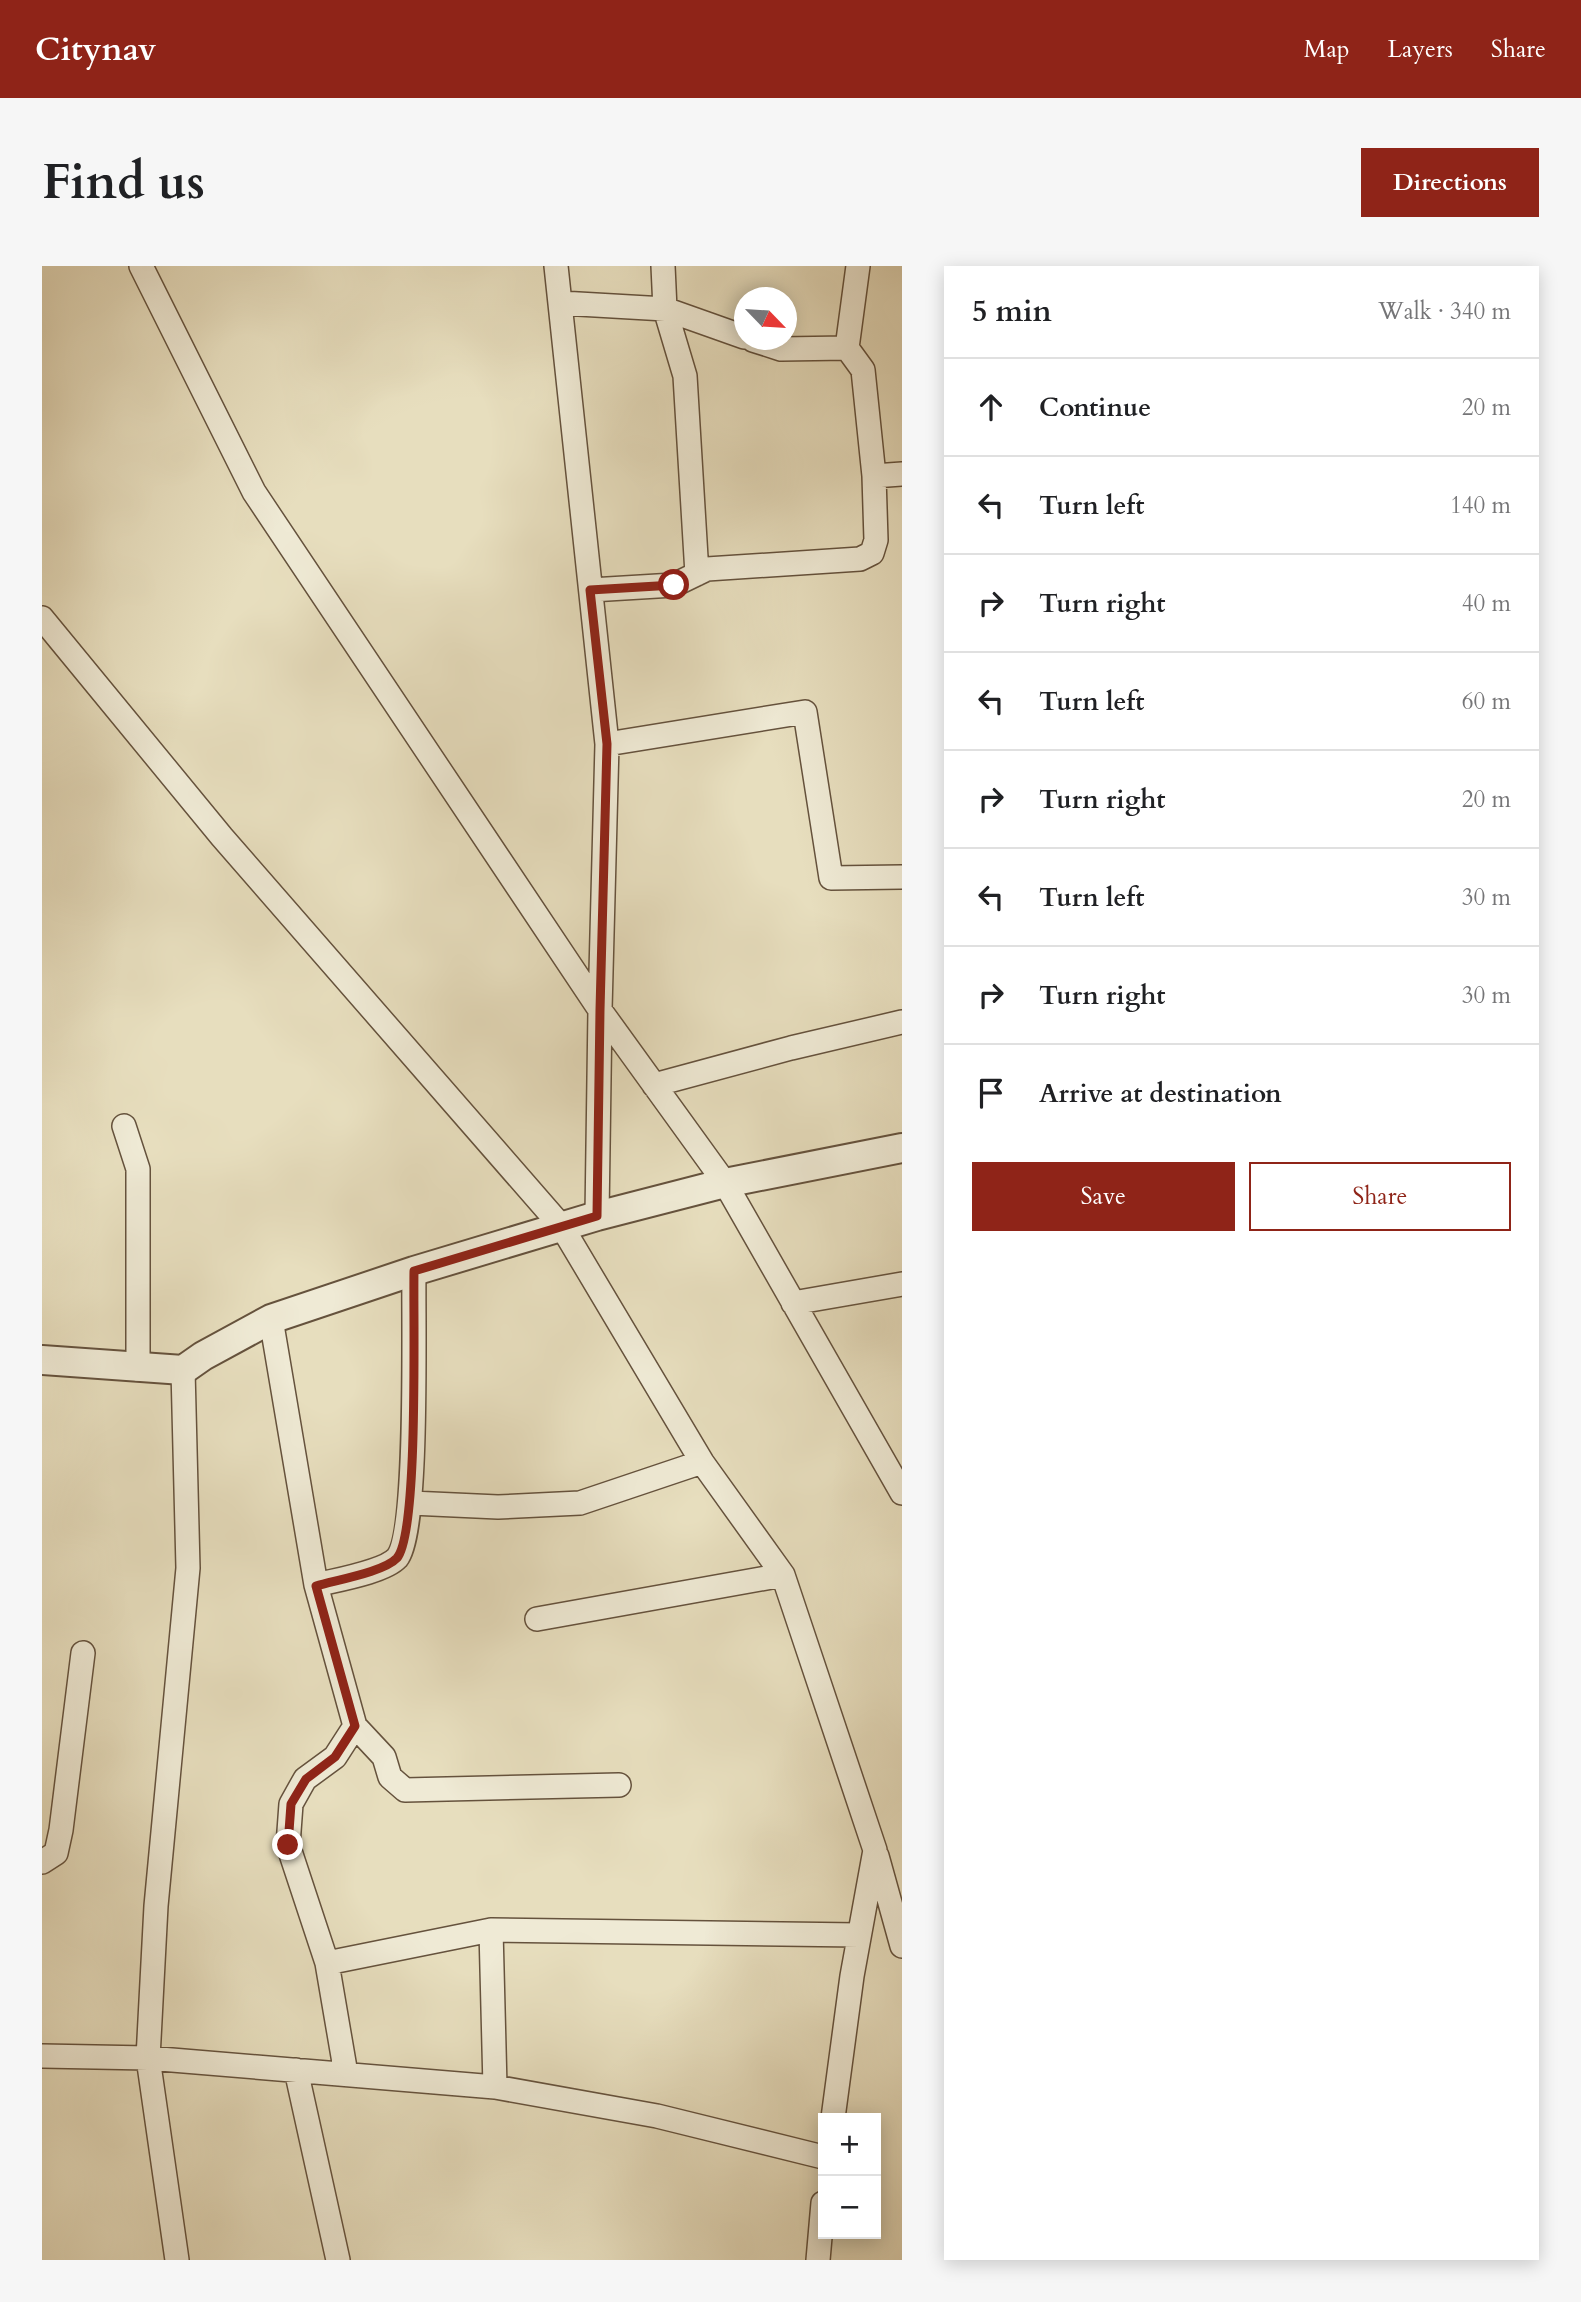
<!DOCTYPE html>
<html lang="en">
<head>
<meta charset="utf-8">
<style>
	:root { --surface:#fff; --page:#f6f6f6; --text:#202124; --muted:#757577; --line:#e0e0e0; --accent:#8f2418 }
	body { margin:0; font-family:Cardo,serif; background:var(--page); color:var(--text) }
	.controls { position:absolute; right:21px; bottom:21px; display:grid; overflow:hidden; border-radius:0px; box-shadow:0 4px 18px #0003 }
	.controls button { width:63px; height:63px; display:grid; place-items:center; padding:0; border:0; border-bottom:2px solid var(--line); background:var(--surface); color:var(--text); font:35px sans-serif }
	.compass { position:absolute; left:692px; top:21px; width:63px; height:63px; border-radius:50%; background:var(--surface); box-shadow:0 4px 18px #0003; rotate:115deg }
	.stop { position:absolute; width:21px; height:21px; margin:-16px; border:5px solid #8f2418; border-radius:50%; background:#fff }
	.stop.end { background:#8f2418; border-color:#fff; box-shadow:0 2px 7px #0008 }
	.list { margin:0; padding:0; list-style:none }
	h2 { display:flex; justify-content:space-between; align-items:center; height:91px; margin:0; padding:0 28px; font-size:30px }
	h2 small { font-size:23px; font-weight:400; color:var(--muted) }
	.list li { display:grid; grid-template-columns:46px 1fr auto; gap:21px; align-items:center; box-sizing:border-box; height:98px; padding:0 28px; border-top:2px solid var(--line) }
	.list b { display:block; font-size:26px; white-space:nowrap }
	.list em { font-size:23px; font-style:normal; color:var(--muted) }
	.actions { display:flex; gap:14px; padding:21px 28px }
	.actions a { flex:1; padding:16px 0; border:2px solid var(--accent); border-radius:0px; text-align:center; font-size:24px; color:var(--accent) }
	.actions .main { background:var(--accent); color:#fff }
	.icon { flex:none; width:38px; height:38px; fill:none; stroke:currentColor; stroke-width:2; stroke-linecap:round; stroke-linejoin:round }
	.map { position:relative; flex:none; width:860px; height:1994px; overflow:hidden; border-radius:0px }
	header { display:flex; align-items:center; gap:42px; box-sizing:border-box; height:98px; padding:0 35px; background:var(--accent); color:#fff }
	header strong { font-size:33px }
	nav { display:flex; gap:38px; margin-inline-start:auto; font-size:24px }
	.intro { display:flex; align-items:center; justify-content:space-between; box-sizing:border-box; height:168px; padding:0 42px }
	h1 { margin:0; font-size:49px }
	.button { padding:18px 32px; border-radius:0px; background:var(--accent); color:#fff; font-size:24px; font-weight:700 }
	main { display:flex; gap:42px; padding:0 42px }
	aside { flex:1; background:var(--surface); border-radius:0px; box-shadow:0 4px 18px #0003 }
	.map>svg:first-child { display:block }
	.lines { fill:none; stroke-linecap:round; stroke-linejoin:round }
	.minor-casing { stroke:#65523d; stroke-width:26 }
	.tertiary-casing { stroke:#65523d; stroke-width:32 }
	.minor { stroke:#efead5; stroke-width:23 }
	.tertiary { stroke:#efead5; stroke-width:28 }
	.route { stroke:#8f2418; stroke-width:9 }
</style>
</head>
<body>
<header>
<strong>Citynav</strong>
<nav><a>Map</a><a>Layers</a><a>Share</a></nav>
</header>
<div class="intro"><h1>Find us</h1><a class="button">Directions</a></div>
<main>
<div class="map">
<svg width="860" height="1994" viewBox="0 0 860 1994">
	<rect width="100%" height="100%" fill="#e7debe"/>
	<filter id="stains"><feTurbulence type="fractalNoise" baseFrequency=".00286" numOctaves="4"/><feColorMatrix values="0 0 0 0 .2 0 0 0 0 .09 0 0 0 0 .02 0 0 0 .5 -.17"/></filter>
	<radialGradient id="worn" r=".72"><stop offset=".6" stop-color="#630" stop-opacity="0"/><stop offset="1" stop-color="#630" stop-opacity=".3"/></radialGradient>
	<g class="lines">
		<!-- minor casing -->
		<g class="minor-casing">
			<path id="minor" d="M99,0l113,226 346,518 125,173 177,310
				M514,0l51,478 -7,266 -3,206
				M621,0l2,43 20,67 12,198
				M519,37l104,6 79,28
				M711,74l28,9 66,-1 11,-82
				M832,210l28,-2
				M549,324l83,-5 33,-16 153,-10 12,-6 4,-13 -2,-64 -11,-106 -16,-22
				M0,352l180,219 340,390 140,235 81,113 92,275 -23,126 -19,142
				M565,478l198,-32 26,166 71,-1
				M612,819l137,-37 111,-26
				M82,860l14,43v200
				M751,1037l109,-19
				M229,1053l45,266 39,141 -20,31 -30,22 -14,25 -3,41 39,118 19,111
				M369,1237l87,4 82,-4 122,-41
				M274,1319c20,-5 68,-13 81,-27 22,-26 16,-241 17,-287
				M495,1353l246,-44
				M313,1460l29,31 6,20 15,13 214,-5
				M835,1590l25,90
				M0,1596l14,-9 5,-23 22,-177
				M449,1664l4,157
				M285,1697l164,-33 368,5
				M0,1790l106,2 347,29 162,29 166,41
				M254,1804l42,190
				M135,1994l-29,-202 8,-152 32,-338 -5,-198
				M776,1994l5,-57"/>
		</g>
		<!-- tertiary casing -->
		<g class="tertiary-casing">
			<path id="tertiary" d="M0,1094l141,10 20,-14 68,-37 143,-48 183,-55 128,-33 177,-35"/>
		</g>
		<!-- minor -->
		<use href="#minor" class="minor"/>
		<!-- tertiary -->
		<use href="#tertiary" class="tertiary"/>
	</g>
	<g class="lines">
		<!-- route -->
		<path class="route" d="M246,1579l3,-41 15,-25 29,-22 20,-31 -39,-140c20,-6 68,-14 81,-28 22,-26 16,-241 17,-287l183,-55 3,-206 7,-266 -17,-154 84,-5"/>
	</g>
	<rect width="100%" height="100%" filter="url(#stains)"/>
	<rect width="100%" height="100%" fill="url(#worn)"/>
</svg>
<div class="controls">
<button>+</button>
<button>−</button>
</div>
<svg class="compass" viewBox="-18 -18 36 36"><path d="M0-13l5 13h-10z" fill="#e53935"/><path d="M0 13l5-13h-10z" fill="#757577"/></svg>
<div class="stop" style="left:632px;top:319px"></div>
<div class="stop end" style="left:246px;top:1579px"></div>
</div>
<aside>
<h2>5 min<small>Walk · 340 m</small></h2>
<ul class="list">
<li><svg class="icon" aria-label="ahead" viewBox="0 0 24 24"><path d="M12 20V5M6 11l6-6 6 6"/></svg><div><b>Continue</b></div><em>20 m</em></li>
<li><svg class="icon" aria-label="left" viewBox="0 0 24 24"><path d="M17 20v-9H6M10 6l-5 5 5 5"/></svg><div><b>Turn left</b></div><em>140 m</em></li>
<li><svg class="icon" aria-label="right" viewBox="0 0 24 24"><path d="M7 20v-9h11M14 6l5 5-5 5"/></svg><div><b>Turn right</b></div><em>40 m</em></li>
<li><svg class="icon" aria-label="left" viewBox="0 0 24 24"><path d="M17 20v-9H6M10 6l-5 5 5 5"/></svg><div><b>Turn left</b></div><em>60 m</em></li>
<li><svg class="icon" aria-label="right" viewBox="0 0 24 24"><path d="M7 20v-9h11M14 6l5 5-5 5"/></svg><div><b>Turn right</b></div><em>20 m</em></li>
<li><svg class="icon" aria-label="left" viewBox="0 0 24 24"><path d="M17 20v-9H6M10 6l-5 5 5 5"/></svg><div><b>Turn left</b></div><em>30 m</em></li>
<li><svg class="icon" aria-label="right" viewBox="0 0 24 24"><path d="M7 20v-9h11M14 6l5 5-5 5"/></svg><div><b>Turn right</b></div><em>30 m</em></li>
<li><svg class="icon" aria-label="arrive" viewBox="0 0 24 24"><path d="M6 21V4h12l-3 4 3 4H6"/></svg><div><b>Arrive at destination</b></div></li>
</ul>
<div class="actions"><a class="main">Save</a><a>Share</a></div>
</aside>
</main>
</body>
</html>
